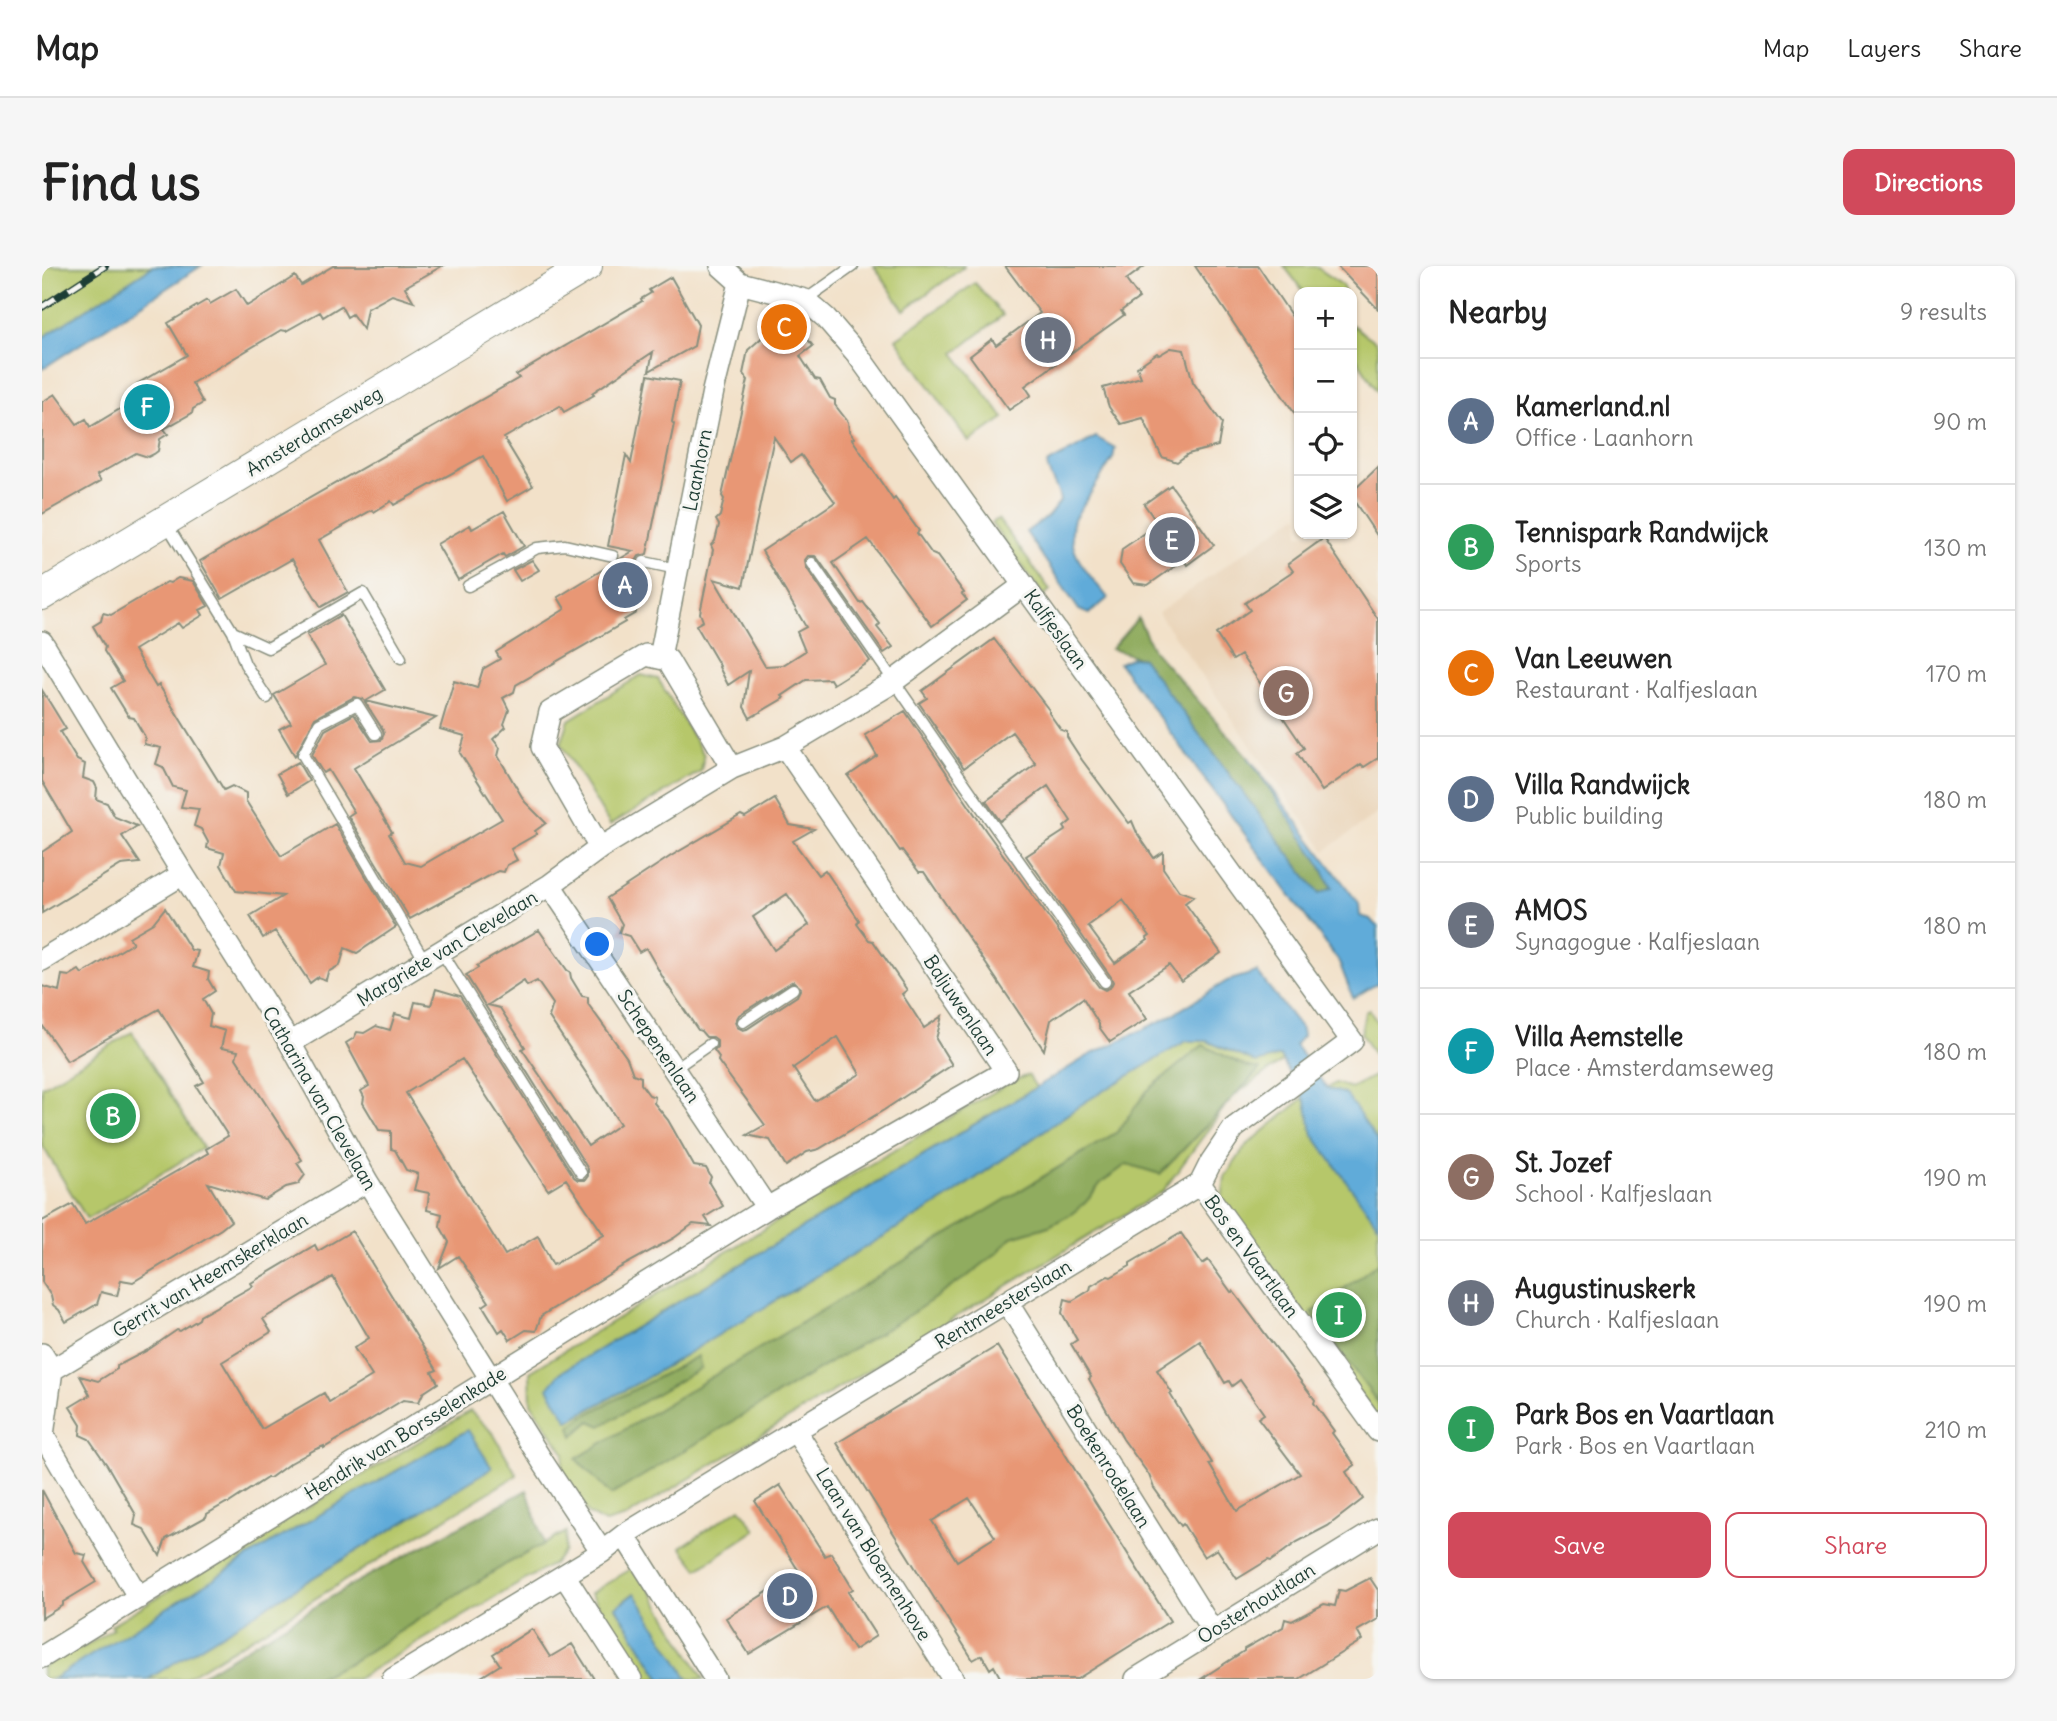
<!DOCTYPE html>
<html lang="en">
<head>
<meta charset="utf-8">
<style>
	:root { --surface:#fff; --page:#f6f6f6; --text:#222; --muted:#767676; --line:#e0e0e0; --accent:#d1495b }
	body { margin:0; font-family:Delius,sans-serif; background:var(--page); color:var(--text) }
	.controls { position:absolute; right:21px; top:21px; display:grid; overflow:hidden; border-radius:14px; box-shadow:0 2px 5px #0004 }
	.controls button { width:63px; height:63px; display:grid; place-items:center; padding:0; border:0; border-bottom:2px solid var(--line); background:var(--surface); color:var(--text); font:35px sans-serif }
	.you { position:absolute; left:556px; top:679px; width:24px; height:24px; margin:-18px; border:5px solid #fff; border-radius:50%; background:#1a73e8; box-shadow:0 0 0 10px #1a73e833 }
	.badge { display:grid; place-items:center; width:46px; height:46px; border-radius:50%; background:var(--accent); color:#fff; font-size:23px; font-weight:700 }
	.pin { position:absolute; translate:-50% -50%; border:4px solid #fff; box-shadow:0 2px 7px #0006 }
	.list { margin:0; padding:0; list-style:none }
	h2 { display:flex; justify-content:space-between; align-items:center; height:91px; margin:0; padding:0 28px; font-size:30px }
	h2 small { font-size:23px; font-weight:400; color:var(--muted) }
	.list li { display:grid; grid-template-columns:46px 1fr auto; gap:21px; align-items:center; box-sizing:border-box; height:126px; padding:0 28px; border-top:2px solid var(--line) }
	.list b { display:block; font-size:26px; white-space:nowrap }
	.list p { margin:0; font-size:23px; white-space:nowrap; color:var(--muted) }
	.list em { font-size:23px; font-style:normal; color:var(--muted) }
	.actions { display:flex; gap:14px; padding:21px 28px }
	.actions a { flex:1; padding:16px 0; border:2px solid var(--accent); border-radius:14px; text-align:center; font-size:24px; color:var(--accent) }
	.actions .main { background:var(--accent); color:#fff }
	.icon { flex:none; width:38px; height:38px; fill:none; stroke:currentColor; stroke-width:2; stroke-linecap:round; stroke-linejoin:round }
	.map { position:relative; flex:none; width:1336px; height:1413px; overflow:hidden; border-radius:14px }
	header { display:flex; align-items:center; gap:42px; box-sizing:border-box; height:98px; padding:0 35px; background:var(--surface); border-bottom:2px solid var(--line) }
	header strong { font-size:33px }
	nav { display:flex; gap:38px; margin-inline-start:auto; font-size:24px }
	.intro { display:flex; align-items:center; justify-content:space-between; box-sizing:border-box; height:168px; padding:0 42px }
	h1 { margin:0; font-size:49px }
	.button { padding:18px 32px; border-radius:14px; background:var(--accent); color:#fff; font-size:24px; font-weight:700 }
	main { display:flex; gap:42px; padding:0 42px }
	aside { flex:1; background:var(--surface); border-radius:14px; box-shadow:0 2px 5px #0004 }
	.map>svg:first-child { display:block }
	.built { fill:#ead4b8 }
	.green { fill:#b6c76a; stroke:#6a824f; stroke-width:2 }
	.forest { fill:#90ac5e; stroke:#587449; stroke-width:2 }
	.water { fill:#61abd9; stroke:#407486; stroke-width:2 }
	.building { fill:#e89774; fill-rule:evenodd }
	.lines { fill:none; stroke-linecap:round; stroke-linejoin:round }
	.lane-casing { stroke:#888f7e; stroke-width:13 }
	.street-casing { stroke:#888f7e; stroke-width:24 }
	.secondary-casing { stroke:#888f7e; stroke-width:32 }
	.lane { stroke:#fff; stroke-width:10 }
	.street { stroke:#fff; stroke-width:21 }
	.secondary { stroke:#fff; stroke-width:30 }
	.rail-casing { stroke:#1f3d34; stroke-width:8 }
	.rail { stroke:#f6f6f2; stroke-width:5; stroke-dasharray:16; stroke-linecap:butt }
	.labels { text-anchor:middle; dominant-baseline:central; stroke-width:6; stroke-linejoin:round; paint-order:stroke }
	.street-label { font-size:19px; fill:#1f3d34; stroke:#f6f6f2 }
</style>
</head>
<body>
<header>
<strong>Map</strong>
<nav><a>Map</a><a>Layers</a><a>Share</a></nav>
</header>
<div class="intro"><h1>Find us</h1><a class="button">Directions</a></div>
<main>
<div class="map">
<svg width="1336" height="1413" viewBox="0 0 1336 1413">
	<rect width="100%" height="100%" fill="#f6f6f2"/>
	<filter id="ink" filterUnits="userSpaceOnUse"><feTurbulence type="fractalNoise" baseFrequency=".0143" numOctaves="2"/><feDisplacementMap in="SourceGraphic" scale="14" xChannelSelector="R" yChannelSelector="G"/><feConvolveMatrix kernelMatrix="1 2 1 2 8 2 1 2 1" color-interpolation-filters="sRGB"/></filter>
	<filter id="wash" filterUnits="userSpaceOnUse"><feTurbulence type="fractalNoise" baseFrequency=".00686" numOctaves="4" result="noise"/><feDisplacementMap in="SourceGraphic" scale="28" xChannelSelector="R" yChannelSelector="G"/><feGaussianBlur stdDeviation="1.57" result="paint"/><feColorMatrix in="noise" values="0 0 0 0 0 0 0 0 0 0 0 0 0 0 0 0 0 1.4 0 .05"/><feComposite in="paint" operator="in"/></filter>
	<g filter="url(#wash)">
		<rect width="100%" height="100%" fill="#f2e1c9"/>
		<!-- built -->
		<path class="built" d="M1257,248v20h26l53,76v203l-53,38 -167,-238z"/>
		<!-- green -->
		<path class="green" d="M0,0h111l-111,72z
			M832,0h90v1l-60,43z
			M1242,0h31l27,19 3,7h-41z
			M933,17l28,32 -49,38 50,65 -35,24 -73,-103z
			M1310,59l23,16 3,5v46l-26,-41z
			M956,253l52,71 -6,6 -53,-73z
			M599,409l17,4 46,76 -3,16 -91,54 -49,-81 8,-24z
			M1327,744l9,13v38l-17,-27 4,-22z
			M90,766l71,116 -116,71 -45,-74v-58z
			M1144,775h21l50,22 23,-7 4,4 -52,37 -69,94 -537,326 -21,6 -17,-9 -27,-43 3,-18 -33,-50 -1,-31 327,-200 154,-90 17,-7 8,12 -476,286 9,48 69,-38 308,-184 139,-97z
			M1336,808v80l-51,-66 9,-5 15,5z
			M1264,830l72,103v225l-157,-218 4,-29 21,-31z
			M428,1145l23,22 24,42 -333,204h-36l344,-211 -25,-38 -193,111 -221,138h-11v-12l35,-22 4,4 32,-20 -2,-4z
			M698,1242l16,22 -58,39 -17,-22z
			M524,1266l-2,19 -10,12 -198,116h-42l39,-18 153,-97z
			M594,1300l68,113h-16l-54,-86 -18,14 45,72h-16l-54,-86z"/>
		<!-- forest -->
		<path class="forest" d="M1096,352l15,32 95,107 69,102 15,30 -13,5 -177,-236 -31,-9z
			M1161,779l42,21 15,3 -100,105 -33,-10 -26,19 -16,20 -15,12 -21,11 -37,11 -14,15 -29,23 -55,37 -303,183 -35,-36 541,-327 30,-41z
			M1336,997v140l-66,-90z
			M656,1090l3,12 -100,58 -11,-5 -17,15 -3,-9 14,-11z
			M485,1224l17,54 -38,20 -153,97 -39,18h-119l158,-95z"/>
		<!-- water -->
		<path class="water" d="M111,0h48l-159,103v-31z
			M1054,171l19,11 -2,10 -39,61c-10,33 15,55 34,79l-19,16 -10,-4 -53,-78 22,-16 12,-15c-1,-14 -12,-24 -13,-37z
			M1090,391l10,1 177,236 13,-6 -15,-29 -69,-102 111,147 1,12 11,3 7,8v56l-25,15 -14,-36 -220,-299z
			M1215,706l45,58 1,6 -8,9 32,43 19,6 32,48v83l-65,-90 -7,-33 -26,-46 -23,7 -50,-22h-21l-101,61 -139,97 -308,184 -70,38 -20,-33 12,-15 530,-318 77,-37 60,-37z
			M426,1164l24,38 -344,211h-95l221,-138z
			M593,1327l53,86h-27l-45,-72z"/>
		<g id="blocks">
			<!-- building -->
			<path class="building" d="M291,0h109l-37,21 9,15 -22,-7 -25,14 -4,20 -11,-15 -5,3 -6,-11 -18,11 -3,-5 -34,19 -5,-1 -89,53 11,20 -10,6 -1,4 -28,16 4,5 -8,5 -2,12 -4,3 -6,3 -12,-4 -39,22 4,6 -59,33v-112l13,-8 22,30 9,-5 4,8 53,-32 -6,-11 50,-29 -19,-32 39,-23 3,4 26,-15 11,17 48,-30 6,9z
				M963,0h140l-19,14 13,18 -18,13 3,4 -99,71 6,9 -22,15 -39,-54 22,-17 4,6 44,-32z
				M1153,0h63l41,61v93z
				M1295,0h41v43z
				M629,11l27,48 -4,21 -45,25 4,-19 -61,41 2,2 -30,17 -4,-6 -56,32 29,48 -26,15 -24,-45 -89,49 -3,-4 -17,11 -2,-2 -53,30 29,52 -27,15 -29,-48 -70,40 -22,-38 319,-183 -3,-3 126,-74 -1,-2 10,-6 -2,-3z
				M753,57l18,23 -13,10 15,23 5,1 10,18 5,2v5l13,17 1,9 5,7 -2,1 41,61 2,-2 24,33 -2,2 15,21 5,2 27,37 -2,1 5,6 -35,26 -64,-87 -35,24 27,40 3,-1 17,22 -3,3 16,20 -9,6 -66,-94 -3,-3h-7l-3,4 1,7 64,94 -37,23 -3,-5 -24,1 -24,16 2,2 -34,20 -6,-11 5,-36 -21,14 -9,-18 1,-1 -24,-41 7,-4 -3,-8 13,-63 -2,-5 4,-4 4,-16 -3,-5 4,-4 4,-17 -2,-3 26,-116 -5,-6 5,-24 29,-26zM732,171l17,25 10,-7 34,47 -73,49 44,76 -9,5 8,19 -22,14 -18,1 -51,-87 29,8z
				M1129,82l13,2 9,32 29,41 -4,23 -30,8 -11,8 -15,-5 -19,-39 -22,6 -12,-17 -6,-19 38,-11 -4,-10 20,-14 2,2z
				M606,109l32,6 -8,41 2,2 -27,130 -8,2 -3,5 2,6 4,3 -6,43 -12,7 1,2 -109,63 -2,7 -11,6 6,12 -5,14 2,3 -13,12 7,9 -2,8 27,46 21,21 -11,8 2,3 -26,15 6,11 -10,5 -3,7 -6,-1 -88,48 -62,-103 6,-4 -26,-42 -5,3 -11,-18 13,-25 29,-16 18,27 9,-1 3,-6 -1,-4 -20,-31 -9,-2 -39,21 -20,38 -16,-27 12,-6 -17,-28 51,-30 -18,-30 34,-20 44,75 -19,11 70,17 -82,50 38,64 -3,2 16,28 16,4 81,-47 -42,-66 5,-17 -25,-7 14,-48 23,7 6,-19 17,-10 -4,-7 69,-43 -7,-12 75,-46 -25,-5 18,-91 5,8z
				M1336,201v70l-26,-39v-6z
				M1129,219l43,60 -27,20 -3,-5 -36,25 -15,-2 -13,-19 2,-15 36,-25 -14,-20z
				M462,245l20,35 -19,11 -2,-3 -45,26 -21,-36 33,-19 2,4z
				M1282,272l54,81v139l-14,9 -3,-3 -39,27 -25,-38 7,-5 -63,-93 -8,5 -17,-26 34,-24 -5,-7 48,-32 -5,-7z
				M490,294l7,10 -19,11 -7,-11z
				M136,312l15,3 15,25 -8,4 3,5 -21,13 -4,-5 -44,27 22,37 3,-2 65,105 8,-4 14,7v8l35,55 54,-32 61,103 -39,26 -12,-5 -5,17 -12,7 -2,8 -8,-3 -8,6 -35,-52 -12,7 -13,-22 33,-20 -47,-5 -15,-26 3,-12 -17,-5 1,-6 -7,-13 -7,-3 5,-17 -18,-2 5,-17 -13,-3 -10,-20 -7,-3 5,-16 -17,-4 1,-7 -11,-19 -5,-1 -18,-29 12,-7 -19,-30 1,-4 -12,-21 8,-5 2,-8 8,2 56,-33 3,1z
				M952,373l55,71v3l12,17 6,2v5l15,23 47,63 3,-2 5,12 17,25 9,-6v16l16,23 15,5 -9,7 36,50 -40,28 -12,-16 -40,26 18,28 -37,23 -11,-15v-3l-16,-26 -32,22 -7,30 -120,-178h-5l-17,-22 -2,1 -52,-75 29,-20 -12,-21 40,-24 81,120 113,156 6,3 5,-2 3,-6 -2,-5 -85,-121 40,-26 -2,-3 7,-6 -23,-35 -48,35 -14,-20 50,-37 -24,-32 -48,36 -45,-65 8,-5 -5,-7zM1081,634l27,36 -3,2 1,2 -33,23 -27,-37z
				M0,424l24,39 -6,3 17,28 8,4 -2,14 11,4 3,6 -1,11 11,4 8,14 22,9 -15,10 18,27 -19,2 -79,48v-61l30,-20 -30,-51z
				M256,496l11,19 -21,13 -11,-20z
				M733,533l15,26 24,4 -21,12 25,34 7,-5 34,50 -2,4 12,16 4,1 34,49 -5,4 22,34 18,-12 -6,23 16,26 -68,45 -65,39 -12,3 -21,14 -16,-26 -23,-5 18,-10 -47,-64 1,-4 -5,-7 3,-3v-7l-4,-3h-7l-5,-6 -3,-1 -32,-47 -20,-35 -7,4 -10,-16 -10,-3 3,-9 -15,-26 64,-42 70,-41 4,2zM745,628l22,31 -35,25 -21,-33zM751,715l8,7 -4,8 -50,33 -4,1 -6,-3 -2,-5 4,-7zM796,771l22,37 -45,27 -22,-33z
				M123,642l26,42 7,1 -5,16 16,5 -1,7 7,12 -12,8 8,15 -2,12 16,5 -4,17 17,3 -2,7 66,102 -5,3 8,12 -7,9 -12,3 -21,13 -57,-17 23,38 -10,8 -88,53 -12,-2 -4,16 -16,-4 -4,12 -31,18 -7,-12 -6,-5 -2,-9 -9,-14v-61l31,-17 12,20 123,-71 -2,-4 22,-13 -32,-50 8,-4 -45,-73 -92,52 -25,-36v-39l17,5 3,-16 7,1 10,-6 3,4 51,-31 -4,-6 24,-14z
				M497,664l28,40 3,2 1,6 11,18 6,1v7l39,54 6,16 8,3v7l8,11 6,2 -1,6 14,17 26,46 12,2 5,9 -2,6 14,23 -18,11 6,9 -18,-2 -19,14 -55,30 -78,48 -5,15 -10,-1 -16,10 -7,-11 -4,3 -16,-26 6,-4 -31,-46 -19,12 10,-26 -9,-16 2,-12 -15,-4 2,-17 -15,-3 4,-16 -12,-4 -11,-20 -4,-1v-18l-12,-1 -16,-27 1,-6 -3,-6 8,-5 -23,-43 8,-5 3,-6 7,1 12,-7 14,4 5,-16 16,4 4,-16 16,3 5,-16 24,7 114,181 4,3h7l3,-4v-7l-122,-194 12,-7 -1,-2zM482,715l3,5 10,-5 16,23 -4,13 71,107 -32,22 -66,-97 3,-2 -25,-39 -12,-3zM420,793l86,131 18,-11 38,56 -51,30 -15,-29 -33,19 -99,-162z
				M310,965l85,139 -5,2 6,11 -15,10 -4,9 -16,-2 -79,48v-2l-8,3 -27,15 -19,14h-3l-38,25h-3l-19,11 -1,3 -40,22 -6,17 -16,-27 -10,-4 2,-10 -29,-50 -18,-26 -9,-4 1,-10 -11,-18 20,-12 -10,-19 18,5 19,-12v-3l31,-16 29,-20 3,1 19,-12 1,-3 53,-30 -2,-3 64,-38 3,6zM291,1011l36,61 -15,10 18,28 -43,26 -5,-9 -62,36 -40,-67 49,-30 -8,-13z
				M1139,967l21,31 6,-4 23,32 2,-1 82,109 -1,3 20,28 -2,2 23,32 -9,7 17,27 -35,27 -31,16 -26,19 -3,-1 -31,19 -20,-30 -13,8 -21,-33 -2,2 -27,-38 -5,-13 -26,-36 -34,-60 2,-2 -20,-33 6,-4 -15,-27 3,-14 7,2 18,-11 1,-4 17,-10 3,1 19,-11v-3zM1158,1075l25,42 4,-2 3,5 8,-6 24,34 -6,4 42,56 -63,37 -28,-47 3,-1 -42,-69 2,-1 -15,-23z
				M955,1080l173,275 -93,58h-76l-7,-13 -4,3 -8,-14 -9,5 -136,-217zM927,1232l26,39 -38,24 -25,-40z
				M738,1219l45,71 6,-3 22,36 -5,3 28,44 -22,14 -27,-43 -78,47 -23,-36 57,-36 17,-9 -45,-72z
				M0,1224l34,63 10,2 -2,7 12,20 -33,20v3l-21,13z
				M1328,1312l8,12v29l-21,12 5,9 -63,39h-98l43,-28v-2l39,-22 2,-8 7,2 32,-17 11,2 4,-16 6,1z
				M490,1363l18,28 22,-13 22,35h-116l22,-14 -7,-11z"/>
		</g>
	</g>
	<g filter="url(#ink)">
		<use href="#blocks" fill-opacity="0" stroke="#888f7e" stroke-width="2"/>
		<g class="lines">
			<!-- lane casing -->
			<g class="lane-casing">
				<path id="lane" d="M763,34l48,-34
					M124,257l67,109 12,32 22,34
					M602,296l33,7
					M770,297l183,264 110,155
					M426,320l69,-38 28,-3 48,11
					M191,366l35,16 95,-55 38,65
					M334,468l-19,-30 -38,20 -16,31 122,206
					M399,685l140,222
					M701,756l50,-33
					M632,803l36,-25"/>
			</g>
			<!-- street casing -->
			<g class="street-casing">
				<path id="street" d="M0,376l141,232 107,169 77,138 177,283 58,88
					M618,391l53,-266 27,-108
					M558,582l-58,-101 8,-35 96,-57 22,5 64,108
					M508,619l217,323
					M0,694l141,-86
					M248,777l260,-158 50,-37 132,-80 53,-21 102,-61 137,-101
					M1158,918l178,247
					M965,1036l205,328
					M0,1088l10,16 -9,65 96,163
					M10,1104l315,-189
					M753,1164l158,249
					M582,1269l91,144
					M522,1309l67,104
					M0,1391l725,-449 239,-137 -221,-324
					M351,1413l209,-127 22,-17 576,-351 11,-22 23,-34 118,-87 -495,-687 -31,-36 -21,-18 -65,-17 -19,-17
					M1094,1413l242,-150"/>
			</g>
			<!-- secondary casing -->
			<g class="secondary-casing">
				<path id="secondary" d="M0,329l545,-329"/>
			</g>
			<!-- lane -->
			<use href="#lane" class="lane"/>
			<!-- street -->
			<use href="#street" class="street"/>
			<!-- secondary -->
			<use href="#secondary" class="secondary"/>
			<!-- rail casing -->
			<g class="rail-casing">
				<path id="rail" d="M0,41l63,-41"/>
			</g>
			<!-- rail -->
			<use href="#rail" class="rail"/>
		</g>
	</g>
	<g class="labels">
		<!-- street labels -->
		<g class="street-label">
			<text transform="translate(272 165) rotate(-31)">Amsterdamseweg</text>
			<text transform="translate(655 204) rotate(-79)">Laanhorn</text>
			<text transform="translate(1014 363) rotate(54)">Kalfjeslaan</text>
			<text transform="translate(405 682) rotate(-31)">Margriete van Clevelaan</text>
			<text transform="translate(919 739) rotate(56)">Baljuwenlaan</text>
			<text transform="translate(617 780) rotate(56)">Schepenenlaan</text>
			<text transform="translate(278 832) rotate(60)">Catharina van Clevelaan</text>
			<text transform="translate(1210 990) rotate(54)">Bos en Vaartlaan</text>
			<text transform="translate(168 1009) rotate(-31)">Gerrit van Heemskerklaan</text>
			<text transform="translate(961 1038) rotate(-31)">Rentmeesterslaan</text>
			<text transform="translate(363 1167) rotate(-32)">Hendrik van Borsselenkade</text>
			<text transform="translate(1067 1200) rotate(58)">Boekenrodelaan</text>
			<text transform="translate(832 1288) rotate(58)">Laan van Bloemenhove</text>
			<text transform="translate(1214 1337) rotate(-32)">Oosterhoutlaan</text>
		</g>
	</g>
</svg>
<div class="controls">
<button>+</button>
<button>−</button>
<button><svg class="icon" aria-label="locate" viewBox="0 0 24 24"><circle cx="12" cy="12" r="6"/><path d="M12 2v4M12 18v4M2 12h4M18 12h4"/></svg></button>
<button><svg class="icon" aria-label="layers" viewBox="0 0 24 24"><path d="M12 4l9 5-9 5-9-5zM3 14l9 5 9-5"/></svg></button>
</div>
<div class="you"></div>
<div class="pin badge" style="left:583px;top:319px;background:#5c6f8a">A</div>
<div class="pin badge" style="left:71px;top:850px;background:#2e9e5b">B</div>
<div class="pin badge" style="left:742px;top:61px;background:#e8710a">C</div>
<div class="pin badge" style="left:748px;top:1330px;background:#5c6f8a">D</div>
<div class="pin badge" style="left:1130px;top:274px;background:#6b7280">E</div>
<div class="pin badge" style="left:105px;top:141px;background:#0f9aa8">F</div>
<div class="pin badge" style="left:1244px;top:427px;background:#8d6e63">G</div>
<div class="pin badge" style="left:1006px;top:74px;background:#6b7280">H</div>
<div class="pin badge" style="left:1297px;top:1049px;background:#2e9e5b">I</div>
</div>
<aside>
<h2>Nearby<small>9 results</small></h2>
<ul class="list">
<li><span class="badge" style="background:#5c6f8a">A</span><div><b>Kamerland.nl</b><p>Office · Laanhorn</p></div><em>90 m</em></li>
<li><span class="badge" style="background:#2e9e5b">B</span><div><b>Tennispark Randwijck</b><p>Sports</p></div><em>130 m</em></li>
<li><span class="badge" style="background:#e8710a">C</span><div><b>Van Leeuwen</b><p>Restaurant · Kalfjeslaan</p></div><em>170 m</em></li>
<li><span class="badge" style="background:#5c6f8a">D</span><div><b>Villa Randwijck</b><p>Public building</p></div><em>180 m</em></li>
<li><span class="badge" style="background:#6b7280">E</span><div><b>AMOS</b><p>Synagogue · Kalfjeslaan</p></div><em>180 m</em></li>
<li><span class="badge" style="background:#0f9aa8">F</span><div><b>Villa Aemstelle</b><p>Place · Amsterdamseweg</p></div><em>180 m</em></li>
<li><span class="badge" style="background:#8d6e63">G</span><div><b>St. Jozef</b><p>School · Kalfjeslaan</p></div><em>190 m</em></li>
<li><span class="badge" style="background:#6b7280">H</span><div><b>Augustinuskerk</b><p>Church · Kalfjeslaan</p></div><em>190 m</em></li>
<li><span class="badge" style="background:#2e9e5b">I</span><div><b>Park Bos en Vaartlaan</b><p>Park · Bos en Vaartlaan</p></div><em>210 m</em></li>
</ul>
<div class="actions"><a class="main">Save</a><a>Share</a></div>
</aside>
</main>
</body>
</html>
